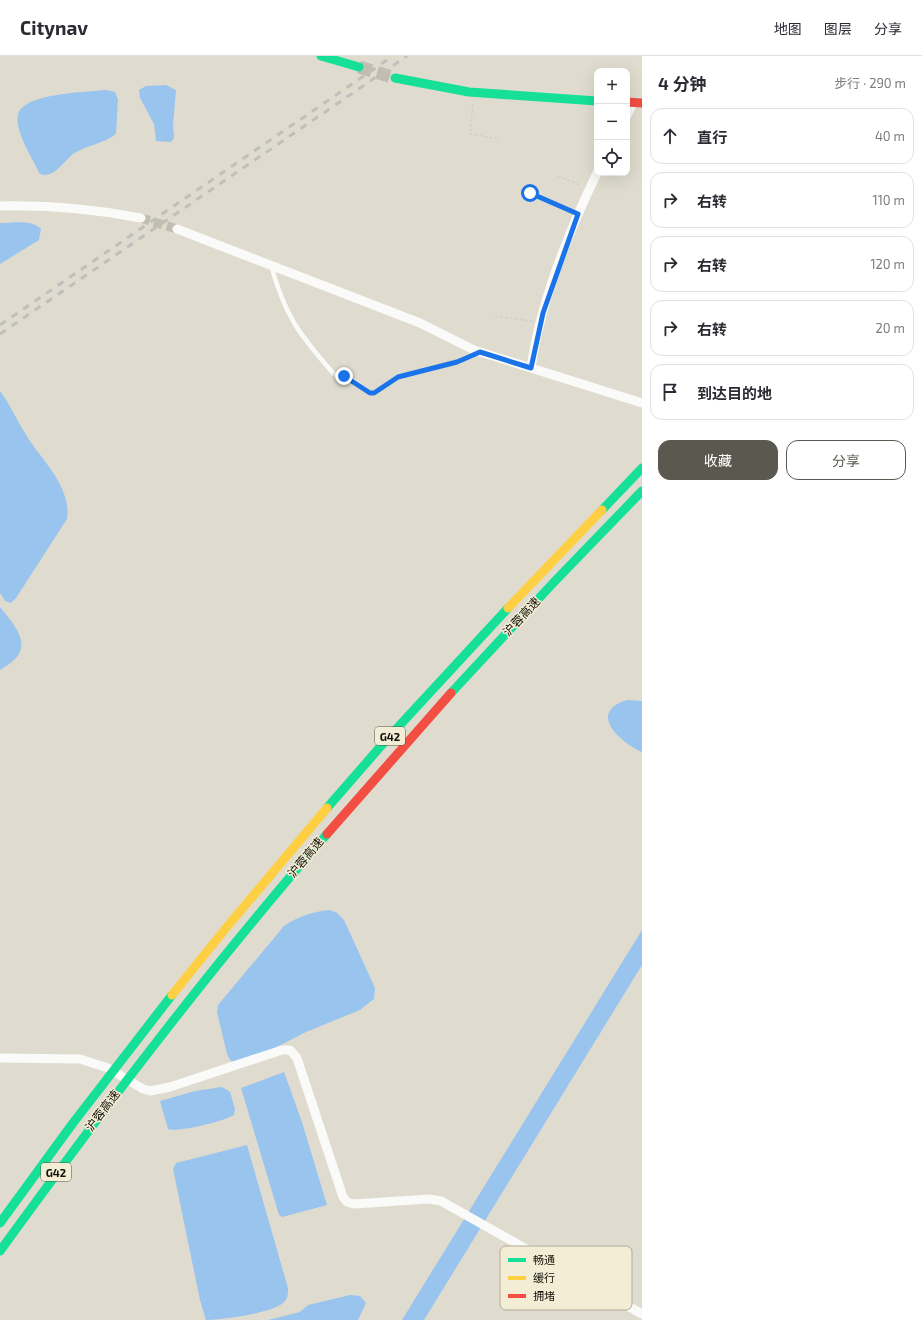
<!DOCTYPE html>
<html lang="zh">
<head>
<meta charset="utf-8">
<style>
	:root { --surface:#fff; --page:#f7f7f7; --text:#2b2b33; --muted:#7c7c81; --line:#e1e1e2; --accent:#5b594f }
	body { margin:0; font-family:"Exo 2","Noto Sans SC",sans-serif; background:var(--page); color:var(--text) }
	.controls { position:absolute; right:12px; top:12px; display:grid; overflow:hidden; border-radius:8px; box-shadow:0 4px 16px #0002 }
	.controls button { width:36px; height:36px; display:grid; place-items:center; padding:0; border:0; border-bottom:1px solid var(--line); background:var(--surface); color:var(--text); font:20px sans-serif }
	.stop { position:absolute; width:12px; height:12px; margin:-9px; border:3px solid #1a73e8; border-radius:50%; background:#fff }
	.stop.end { background:#1a73e8; border-color:#fff; box-shadow:0 1px 4px #0008 }
	.list { margin:0; padding:0; list-style:none }
	h2 { display:flex; justify-content:space-between; align-items:center; height:52px; margin:0; padding:0 16px; font-size:17px }
	h2 small { font-size:13px; font-weight:400; color:var(--muted) }
	.list li { display:grid; grid-template-columns:26px 1fr auto; gap:12px; align-items:center; box-sizing:border-box; height:56px; margin:0 8px 8px; padding:0 8px; border:1px solid var(--line); border-radius:12px }
	.list b { display:block; font-size:15px; white-space:nowrap }
	.list em { font-size:13px; font-style:normal; color:var(--muted) }
	.actions { display:flex; gap:8px; padding:12px 16px }
	.actions a { flex:1; padding:9px 0; border:1px solid var(--accent); border-radius:12px; text-align:center; font-size:14px; color:var(--accent) }
	.actions .main { background:var(--accent); color:#fff }
	.icon { flex:none; width:22px; height:22px; fill:none; stroke:currentColor; stroke-width:2; stroke-linecap:round; stroke-linejoin:round }
	.map { position:relative; flex:none; width:642px; height:1264px; overflow:hidden }
	header { display:flex; align-items:center; gap:24px; box-sizing:border-box; height:56px; padding:0 20px; background:var(--surface); border-bottom:1px solid var(--line) }
	header strong { font-size:19px }
	nav { display:flex; gap:22px; margin-inline-start:auto; font-size:14px }
	main { display:flex }
	aside { flex:1; background:var(--surface) }
	.map>svg:first-child { display:block }
	.water { fill:#98c4ee }
	.lines { fill:none; stroke-linecap:round; stroke-linejoin:round }
	.street-tunnel { stroke:#c1beb1; stroke-width:9; stroke-dasharray:9 4.5; stroke-linecap:butt }
	.secondary-tunnel { stroke:#c1beb1; stroke-width:13; stroke-dasharray:13 6; stroke-linecap:butt }
	.path { stroke:#d0cecb; stroke-width:1.5; stroke-dasharray:3 2; stroke-linecap:butt }
	.lane { stroke:#fafaf8; stroke-width:4.5 }
	.street { stroke:#fafaf8; stroke-width:9 }
	.fast { stroke:#16e098; stroke-width:9 }
	.slow { stroke:#ffcf43; stroke-width:9 }
	.jam { stroke:#f24e42; stroke-width:9 }
	.rail { stroke:#c0bfbb; stroke-width:3; stroke-dasharray:7 7; stroke-linecap:butt }
	.route { stroke:#1a73e8; stroke-width:5 }
	.labels { text-anchor:middle; dominant-baseline:central; stroke-width:3; stroke-linejoin:round; paint-order:stroke }
	.shield { fill:#f3edd5; stroke:#575447; stroke-width:1 }
	.shield-label { font-size:11px; font-weight:bold; fill:#14120a }
	.street-label { font-size:12px; fill:#14120a; stroke:#f3edd5 }
	.key { fill:#f3edd5; stroke:#b0ab98; stroke-width:1 }
	.key-label { font-size:11px; fill:#14120a }
</style>
</head>
<body>
<header>
<strong>Citynav</strong>
<nav><a>地图</a><a>图层</a><a>分享</a></nav>
</header>
<main>
<div class="map">
<svg width="642" height="1264" viewBox="0 0 642 1264">
	<rect width="100%" height="100%" fill="#dfdccf"/>
	<!-- water -->
	<path class="water" d="M166,29l10,5 -3,35 1,13 -3,4 -15,-1 -2,-17 -14,-26 -1,-8 7,-4z
		M106,34l9,2 3,7 -2,35c-12,10 -30,11 -43,20 -9,7 -19,25 -33,20 -7,-14 -26,-44 -22,-59 4,-22 70,-23 88,-25z
		M0,167c12,0 33,-4 41,6l-2,11 -39,24z
		M0,335c10,13 16,28 25,42 15,26 47,53 42,86l-51,79 -5,5 -6,-2 -5,-8z
		M0,551c11,14 32,35 15,52 -4,4 -10,8 -15,11z
		M627,644l15,1v51c-23,-10 -55,-40 -15,-52z
		M330,854l7,3 7,7 31,68 -1,11 -14,11 -54,22 -35,18 -36,13 -5,-3 -3,-6 -10,-42 1,-7 66,-79c13,-9 30,-15 46,-16z
		M642,874v35l-218,355h-22z
		M284,1016l18,50 25,83 -45,12 -3,-2 -38,-127z
		M222,1031l8,5 5,17 -1,6c-9,6 -57,18 -66,14l-8,-28 35,-10z
		M247,1089l41,143c0,6 0,10 -4,14 -10,11 -62,18 -78,18l-6,-20 -27,-131 3,-6z
		M350,1239l10,1 6,7 -8,17h-90l32,-8 8,-7z"/>
	<g class="lines">
		<!-- street-tunnel -->
		<path class="street-tunnel" d="M141,162l36,11"/>
		<!-- secondary-tunnel -->
		<path class="secondary-tunnel" d="M359,11l36,11"/>
		<!-- path -->
		<path class="path" d="M473,48l-3,30 30,5
			M558,120l22,9
			M529,137l40,17
			M495,260l37,5"/>
		<!-- lane -->
		<path class="lane" d="M271,209c14,51 28,69 62,108l5,3 10,1 22,16h4l24,-16 59,-15 21,-10"/>
		<!-- street -->
		<path class="street" d="M627,59l6,-12
			M0,150c47,-1 94,3 141,12
			M177,173l243,94 54,27 168,53
			M531,312c9,-64 38,-137 66,-195
			M0,1002l80,1 28,9 35,21 7,2 20,-4 112,-37h8l7,8 46,139 4,5 7,2 75,-5 12,2 201,113"/>
		<!-- fast -->
		<path class="fast" d="M321,0l38,11
			M395,22l74,14 128,9
			M602,454l40,-42
			M451,637l104,-112 87,-90
			M327,752l60,-69 121,-131
			M0,1167l73,-100 99,-128
			M0,1195c104,-143 211,-284 327,-417"/>
		<!-- slow -->
		<path class="slow" d="M508,552l94,-98
			M172,939l54,-67 101,-120"/>
		<!-- jam -->
		<path class="jam" d="M627,46l15,1
			M327,778l124,-141"/>
		<!-- rail -->
		<path class="rail" d="M0,269l393,-269
			M0,278l407,-278"/>
	</g>
	<g class="lines">
		<!-- route -->
		<path class="route" d="M344,320l26,17h4l24,-16 59,-15 23,-10 51,16 12,-55 35,-99 -48,-21"/>
	</g>
	<g class="labels">
		<!-- shield labels -->
		<g class="shield">
			<rect x="375" y="671" width="30" height="18" rx="3"/>
			<rect x="41" y="1107" width="30" height="18" rx="3"/>
		</g>
		<g class="shield-label">
			<text x="390" y="680">G42</text>
			<text x="56" y="1116">G42</text>
		</g>
		<!-- street labels -->
		<g class="street-label">
			<text transform="translate(521 560) rotate(-47)">沪蓉高速</text>
			<text transform="translate(305 801) rotate(-50)">沪蓉高速</text>
			<text transform="translate(102 1054) rotate(-53)">沪蓉高速</text>
		</g>
	</g>
	<!-- legend -->
	<rect x="500" y="1190" width="132" height="64" rx="6" class="key"/>
	<rect x="508" y="1202" width="18" height="4" fill="#16e098"/>
	<rect x="508" y="1220" width="18" height="4" fill="#ffcf43"/>
	<rect x="508" y="1238" width="18" height="4" fill="#f24e42"/>
	<g class="key-label">
		<text x="533" y="1208">畅通</text>
		<text x="533" y="1226">缓行</text>
		<text x="533" y="1244">拥堵</text>
	</g>
</svg>
<div class="controls">
<button>+</button>
<button>−</button>
<button><svg class="icon" aria-label="locate" viewBox="0 0 24 24"><circle cx="12" cy="12" r="6"/><path d="M12 2v4M12 18v4M2 12h4M18 12h4"/></svg></button>
</div>
<div class="stop" style="left:530px;top:137px"></div>
<div class="stop end" style="left:344px;top:320px"></div>
</div>
<aside>
<h2>4 分钟<small>步行 · 290 m</small></h2>
<ul class="list">
<li><svg class="icon" aria-label="ahead" viewBox="0 0 24 24"><path d="M12 20V5M6 11l6-6 6 6"/></svg><div><b>直行</b></div><em>40 m</em></li>
<li><svg class="icon" aria-label="right" viewBox="0 0 24 24"><path d="M7 20v-9h11M14 6l5 5-5 5"/></svg><div><b>右转</b></div><em>110 m</em></li>
<li><svg class="icon" aria-label="right" viewBox="0 0 24 24"><path d="M7 20v-9h11M14 6l5 5-5 5"/></svg><div><b>右转</b></div><em>120 m</em></li>
<li><svg class="icon" aria-label="right" viewBox="0 0 24 24"><path d="M7 20v-9h11M14 6l5 5-5 5"/></svg><div><b>右转</b></div><em>20 m</em></li>
<li><svg class="icon" aria-label="arrive" viewBox="0 0 24 24"><path d="M6 21V4h12l-3 4 3 4H6"/></svg><div><b>到达目的地</b></div></li>
</ul>
<div class="actions"><a class="main">收藏</a><a>分享</a></div>
</aside>
</main>
</body>
</html>
